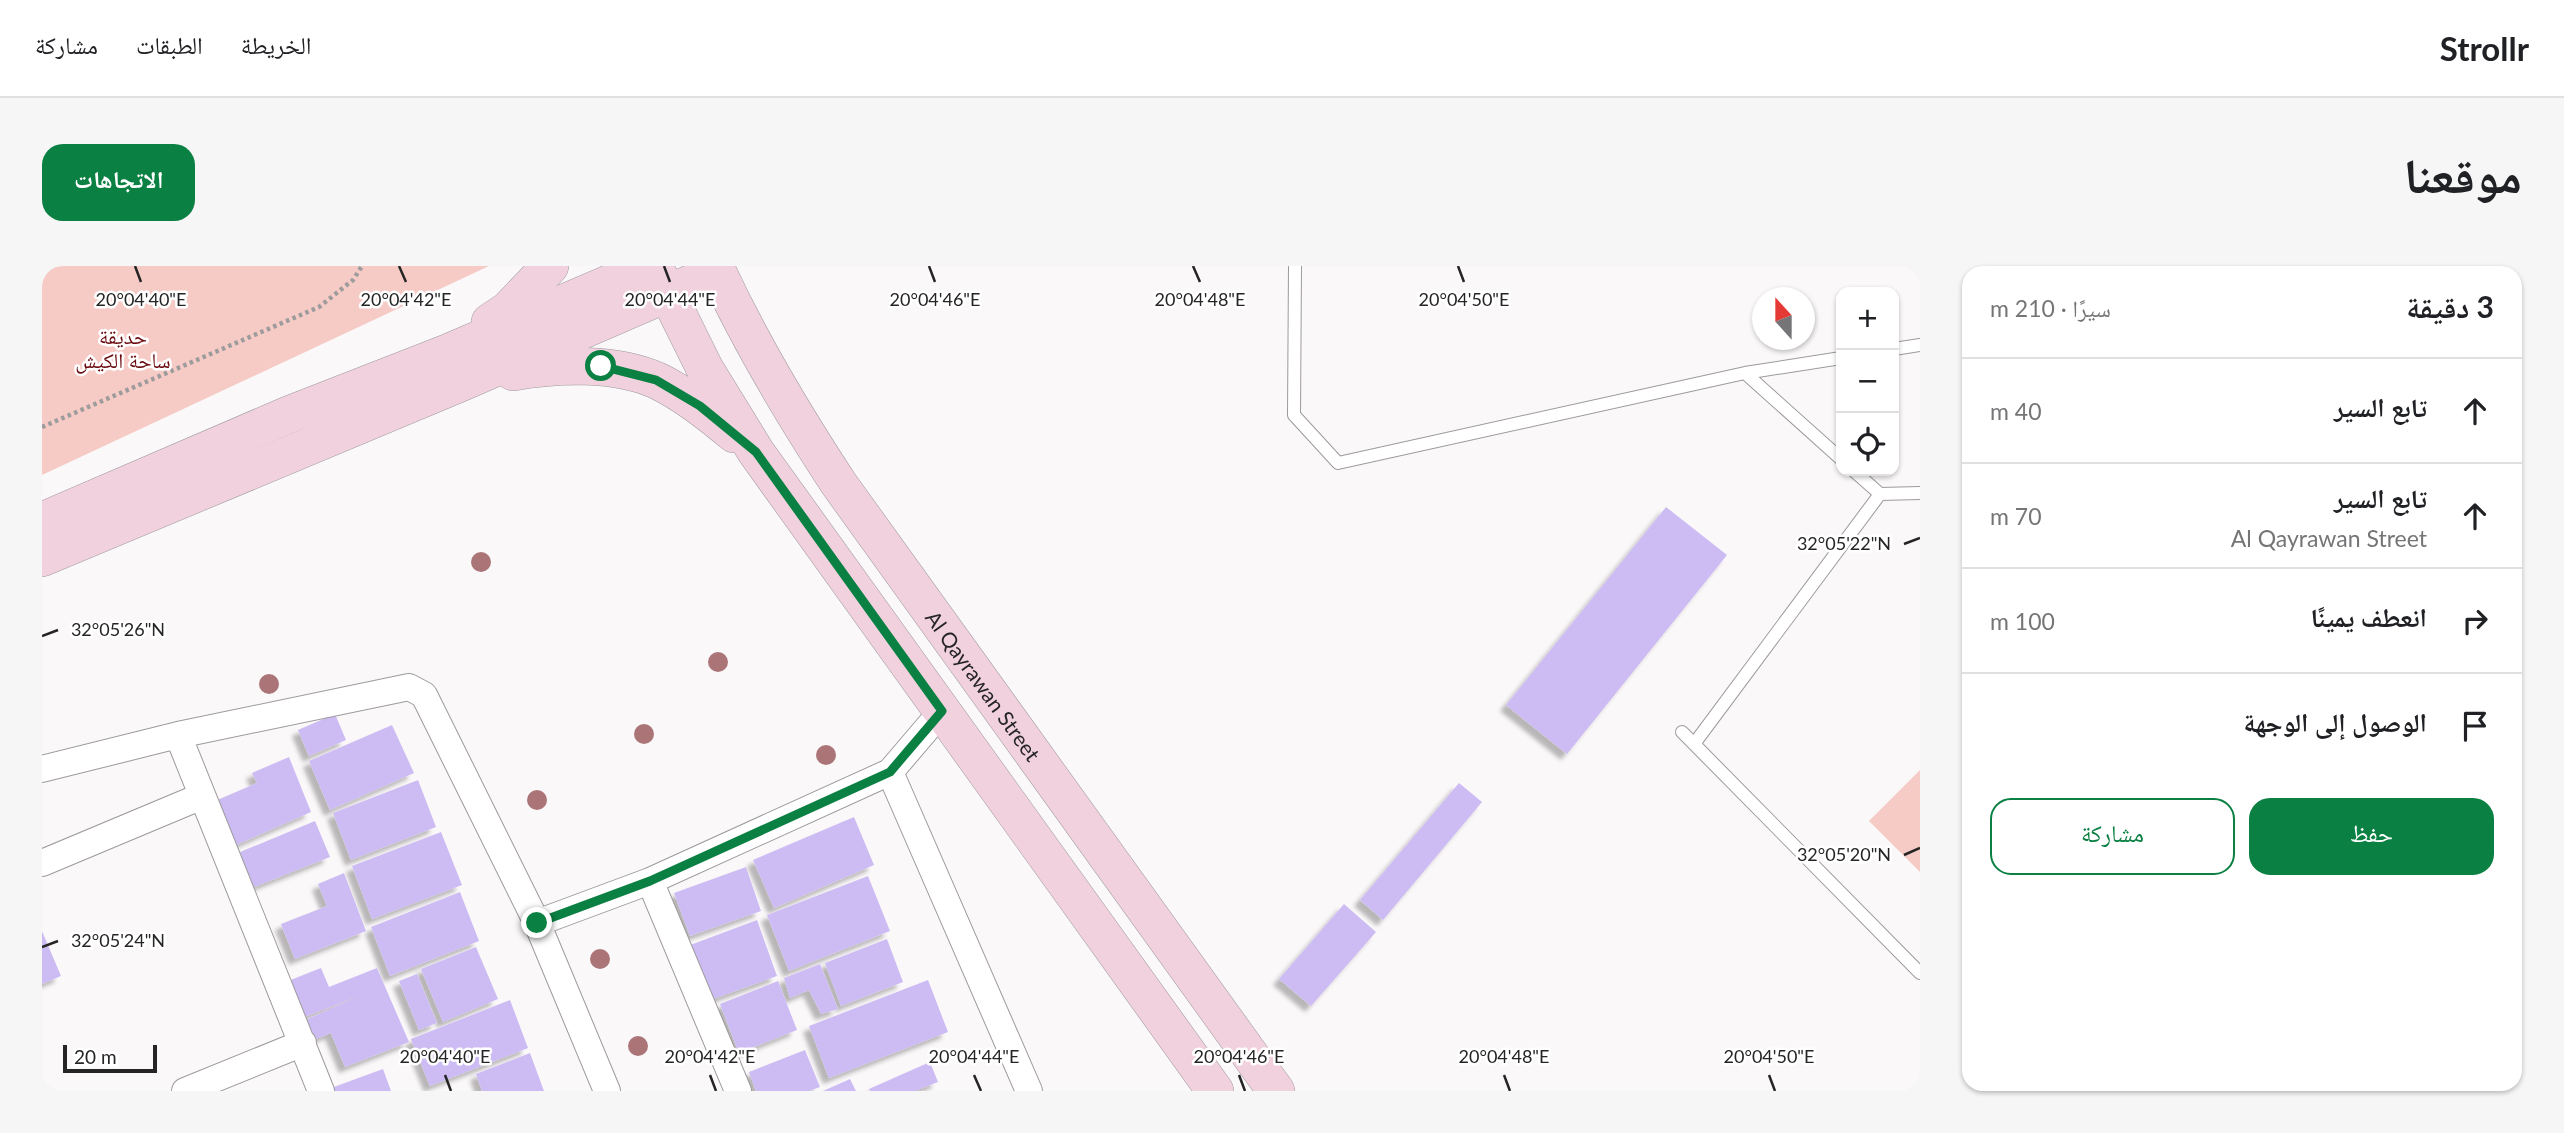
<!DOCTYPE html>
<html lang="ar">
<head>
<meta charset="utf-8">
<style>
	:root { --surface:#fff; --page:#f6f6f6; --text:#202124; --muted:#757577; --line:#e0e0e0; --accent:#0b8043 }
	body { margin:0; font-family:Lato,"Noto Naskh Arabic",sans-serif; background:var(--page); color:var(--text); direction:rtl }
	.controls { position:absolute; right:21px; top:21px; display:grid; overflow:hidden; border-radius:14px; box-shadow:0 2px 5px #0004 }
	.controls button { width:63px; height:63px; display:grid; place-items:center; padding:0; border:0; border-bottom:2px solid var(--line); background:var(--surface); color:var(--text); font:35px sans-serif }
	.compass { position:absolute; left:1710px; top:21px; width:63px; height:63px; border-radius:50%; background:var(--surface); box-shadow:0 2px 5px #0004; rotate:339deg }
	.scale { position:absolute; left:21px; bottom:18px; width:94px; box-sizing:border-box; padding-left:7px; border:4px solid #262526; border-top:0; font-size:19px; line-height:24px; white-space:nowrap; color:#262526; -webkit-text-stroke:5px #fff; paint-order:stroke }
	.stop { position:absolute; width:21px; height:21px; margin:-16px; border:5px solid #0b8043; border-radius:50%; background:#fff }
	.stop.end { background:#0b8043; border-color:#fff; box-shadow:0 2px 7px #0008 }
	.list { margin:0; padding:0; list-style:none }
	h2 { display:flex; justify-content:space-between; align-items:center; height:91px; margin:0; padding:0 28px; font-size:30px }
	h2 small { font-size:23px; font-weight:400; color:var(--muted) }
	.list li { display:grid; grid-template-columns:46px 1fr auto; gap:21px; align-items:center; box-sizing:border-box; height:105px; padding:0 28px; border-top:2px solid var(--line) }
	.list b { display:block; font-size:26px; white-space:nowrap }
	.list p { margin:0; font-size:23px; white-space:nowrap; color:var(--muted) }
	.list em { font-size:23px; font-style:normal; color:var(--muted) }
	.actions { display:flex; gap:14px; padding:21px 28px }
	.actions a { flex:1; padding:16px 0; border:2px solid var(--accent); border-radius:21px; text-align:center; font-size:24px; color:var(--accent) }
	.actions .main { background:var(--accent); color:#fff }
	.icon { flex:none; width:38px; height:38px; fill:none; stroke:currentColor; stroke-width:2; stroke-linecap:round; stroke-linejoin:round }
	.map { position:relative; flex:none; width:1878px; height:825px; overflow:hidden; direction:ltr; border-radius:21px }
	header { display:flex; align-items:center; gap:42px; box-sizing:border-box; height:98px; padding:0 35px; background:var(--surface); border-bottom:2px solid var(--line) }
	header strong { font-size:33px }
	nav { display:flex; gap:38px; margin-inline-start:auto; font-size:24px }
	.intro { display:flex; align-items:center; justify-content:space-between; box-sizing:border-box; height:168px; padding:0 42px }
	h1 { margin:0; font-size:49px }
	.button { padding:18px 32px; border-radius:21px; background:var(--accent); color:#fff; font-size:24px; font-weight:700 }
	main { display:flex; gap:42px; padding:0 42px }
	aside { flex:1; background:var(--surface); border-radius:21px; box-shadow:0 2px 5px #0004 }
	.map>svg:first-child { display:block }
	.green { fill:#f6cbc5 }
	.building { fill:#cdbcf3; filter:url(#shadow) }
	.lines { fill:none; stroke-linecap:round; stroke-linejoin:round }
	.service-casing { stroke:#9d9a9d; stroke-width:14 }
	.minor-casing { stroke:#9d9a9d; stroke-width:28 }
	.secondary-casing { stroke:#9d9a9d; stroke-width:38 }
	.path { stroke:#9d9b9c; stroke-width:4.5; stroke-dasharray:3.5 3.5; stroke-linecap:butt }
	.service { stroke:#fff; stroke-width:12 }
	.minor { stroke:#fff; stroke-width:26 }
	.secondary { stroke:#f0d1dd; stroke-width:37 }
	.tree { fill:#ab7578 }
	.route { stroke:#0b8043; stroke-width:9 }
	.ticks { fill:none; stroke:#262526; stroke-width:2.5 }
	.labels { text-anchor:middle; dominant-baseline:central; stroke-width:5; stroke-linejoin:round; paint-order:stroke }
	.park-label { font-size:21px; fill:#69090d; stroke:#fff }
	.street-label { font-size:21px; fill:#262526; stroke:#fff }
	.ticks-label { font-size:18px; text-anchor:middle; fill:#262526; stroke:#fff; stroke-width:5; stroke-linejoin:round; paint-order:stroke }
</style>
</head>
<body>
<header>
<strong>Strollr</strong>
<nav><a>الخريطة</a><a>الطبقات</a><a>مشاركة</a></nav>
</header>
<div class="intro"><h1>موقعنا</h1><a class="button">الاتجاهات</a></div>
<main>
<aside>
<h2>3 دقيقة<small>سيرًا · 210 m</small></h2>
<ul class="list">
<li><svg class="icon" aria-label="ahead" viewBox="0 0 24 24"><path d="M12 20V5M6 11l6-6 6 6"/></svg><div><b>تابع السير</b></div><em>40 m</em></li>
<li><svg class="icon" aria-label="ahead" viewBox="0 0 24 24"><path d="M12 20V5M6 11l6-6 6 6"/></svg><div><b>تابع السير</b><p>Al Qayrawan Street</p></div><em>70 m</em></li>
<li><svg class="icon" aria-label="right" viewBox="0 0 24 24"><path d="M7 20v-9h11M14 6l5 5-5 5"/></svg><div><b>انعطف يمينًا</b></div><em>100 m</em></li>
<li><svg class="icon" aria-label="arrive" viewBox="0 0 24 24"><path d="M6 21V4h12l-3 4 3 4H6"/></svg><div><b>الوصول إلى الوجهة</b></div></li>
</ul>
<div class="actions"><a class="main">حفظ</a><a>مشاركة</a></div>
</aside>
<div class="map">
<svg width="1878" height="825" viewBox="0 0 1878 825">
	<defs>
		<filter id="shadow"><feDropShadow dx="-6" dy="6" stdDeviation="2" flood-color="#0004"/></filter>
	</defs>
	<rect width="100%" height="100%" fill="#fbf8fa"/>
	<!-- green -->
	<path class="green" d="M0,0h447l-447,209z
		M1878,504v102l-51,-51z"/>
	<!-- building -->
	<path class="building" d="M1624,241l61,48 -160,199 -61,-49z
		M293,448l11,26 -37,16 -11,-26z
		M350,459l22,48 -84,37 -21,-49z
		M247,491l22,55 -77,34 -19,-45 42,-18 -5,-10z
		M376,514l18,47 -85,33 -18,-47z
		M1417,517l23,19 -99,118 -23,-20z
		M812,551l20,48 -100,43 -21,-48z
		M273,555l15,36 -76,30 -14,-35z
		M399,566l21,53 -90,34 -20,-53z
		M704,601l15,44 -71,25 -16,-43z
		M302,607l22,58 -71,28 -14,-35 46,-18 -9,-22z
		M826,610l22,55 -101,40 -22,-56z
		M418,626l19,49 -89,35 -19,-49z
		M1302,638l32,28 -65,74 -32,-27z
		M715,654l20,56 -72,26 -20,-55z
		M0,665l19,45 -19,8z
		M845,673l16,43 -62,24 -16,-43z
		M434,681l22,52 -55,23 -22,-53z
		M778,698l18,45 -17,5 -12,-24 -19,8 -6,-20z
		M279,702l8,19 48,-19 32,74 -64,25 -14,-34 -18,7 -8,-20 54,-24 -57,22 -14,-37z
		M375,708l20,49 -18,7 -20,-49z
		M886,714l20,52 -119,46 -20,-52z
		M736,715l19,49 -58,23 -19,-49z
		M468,734l18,48 -98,38 -19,-47z
		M763,784l15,37 -11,4h-53l-7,-19z
		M488,787l14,38h-62l-6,-17z
		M888,796l8,20 -23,9h-45l-1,-2z
		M341,803l8,22h-68z
		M808,813l6,12h-33z"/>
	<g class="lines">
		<!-- service casing -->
		<g class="service-casing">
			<path id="service" d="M1253,0l-1,149 44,48 407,-90 96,-15
				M1852,83l26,-4
				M1703,107l96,86
				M1812,205l26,23 40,-1
				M1838,228l-186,250 226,229
				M1640,466l12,12"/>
		</g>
		<!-- minor casing -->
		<g class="minor-casing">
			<path id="minor" d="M136,469l143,356
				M0,503l136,-34 231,-48 15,8 113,228 70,168
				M848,506l139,319
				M0,597l160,-67
				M608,615l88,210
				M495,657l113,-42 240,-109 52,-61
				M143,825l118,-48"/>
		</g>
		<!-- secondary casing -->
		<g class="secondary-casing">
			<g id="secondary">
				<path d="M612,0l51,103 51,83 459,639"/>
				<path id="s1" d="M673,0c35,76 78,148 124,218l437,607"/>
				<path d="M448,56l18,-12 42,-44"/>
				<path d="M471,106c45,-8 103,-10 145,9 28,14 52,33 76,53"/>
				<path d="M0,255l246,-106 159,-62 203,-87"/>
				<path d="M0,292l421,-176 254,-110"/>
			</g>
		</g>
		<!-- path -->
		<path class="path" d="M0,161l277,-120 34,-27 9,-14"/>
		<!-- service -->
		<use href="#service" class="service"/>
		<!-- minor -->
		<use href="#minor" class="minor"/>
		<!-- secondary -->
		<use href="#secondary" class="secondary"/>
	</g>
	<!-- trees -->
	<g class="tree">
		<circle cx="439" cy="296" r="10"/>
		<circle cx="676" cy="396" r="10"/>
		<circle cx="227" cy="418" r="10"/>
		<circle cx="602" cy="468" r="10"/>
		<circle cx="784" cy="489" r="10"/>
		<circle cx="495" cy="534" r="10"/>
		<circle cx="558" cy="693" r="10"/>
		<circle cx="596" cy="780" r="10"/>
	</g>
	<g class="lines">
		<!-- route -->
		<path class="route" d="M495,657l113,-42 240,-109 52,-61 -186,-259 -56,-46 -44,-26 -55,-14"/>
	</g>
	<!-- ticks -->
	<path class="ticks" d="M93,0l6,16M357,0l7,16M622,0l6,16M887,0l6,16M1151,0l7,16M1416,0l6,16M1862,278l16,-6M0,370l16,-6M1862,589l16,-7M0,681l16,-6M403,809l6,16M668,809l6,16M932,809l7,16M1197,809l6,16M1462,809l6,16M1727,809l6,16"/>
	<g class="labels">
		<!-- park labels -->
		<g class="park-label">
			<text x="81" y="69">حديقة<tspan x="81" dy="24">ساحة الكيش</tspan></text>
		</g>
		<!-- street labels -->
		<g class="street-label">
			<text stroke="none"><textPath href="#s1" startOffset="499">Al Qayrawan Street</textPath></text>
		</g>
	</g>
	<g class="ticks-label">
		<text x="99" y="40">20°04'40"E</text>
		<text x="364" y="40">20°04'42"E</text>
		<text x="628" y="40">20°04'44"E</text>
		<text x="893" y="40">20°04'46"E</text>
		<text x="1158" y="40">20°04'48"E</text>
		<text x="1422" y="40">20°04'50"E</text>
		<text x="1802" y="284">32°05'22"N</text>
		<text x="76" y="370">32°05'26"N</text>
		<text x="1802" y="595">32°05'20"N</text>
		<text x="76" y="681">32°05'24"N</text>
		<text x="403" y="797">20°04'40"E</text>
		<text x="668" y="797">20°04'42"E</text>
		<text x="932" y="797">20°04'44"E</text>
		<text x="1197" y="797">20°04'46"E</text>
		<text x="1462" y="797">20°04'48"E</text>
		<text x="1727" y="797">20°04'50"E</text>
	</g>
</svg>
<div class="controls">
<button>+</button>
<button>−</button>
<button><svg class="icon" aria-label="locate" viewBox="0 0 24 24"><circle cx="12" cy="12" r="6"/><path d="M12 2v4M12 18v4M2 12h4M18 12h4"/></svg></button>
</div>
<svg class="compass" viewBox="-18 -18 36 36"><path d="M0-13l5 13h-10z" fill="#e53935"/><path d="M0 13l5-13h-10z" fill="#757577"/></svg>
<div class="scale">20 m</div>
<div class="stop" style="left:559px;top:100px"></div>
<div class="stop end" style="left:495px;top:657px"></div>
</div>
</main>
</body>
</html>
